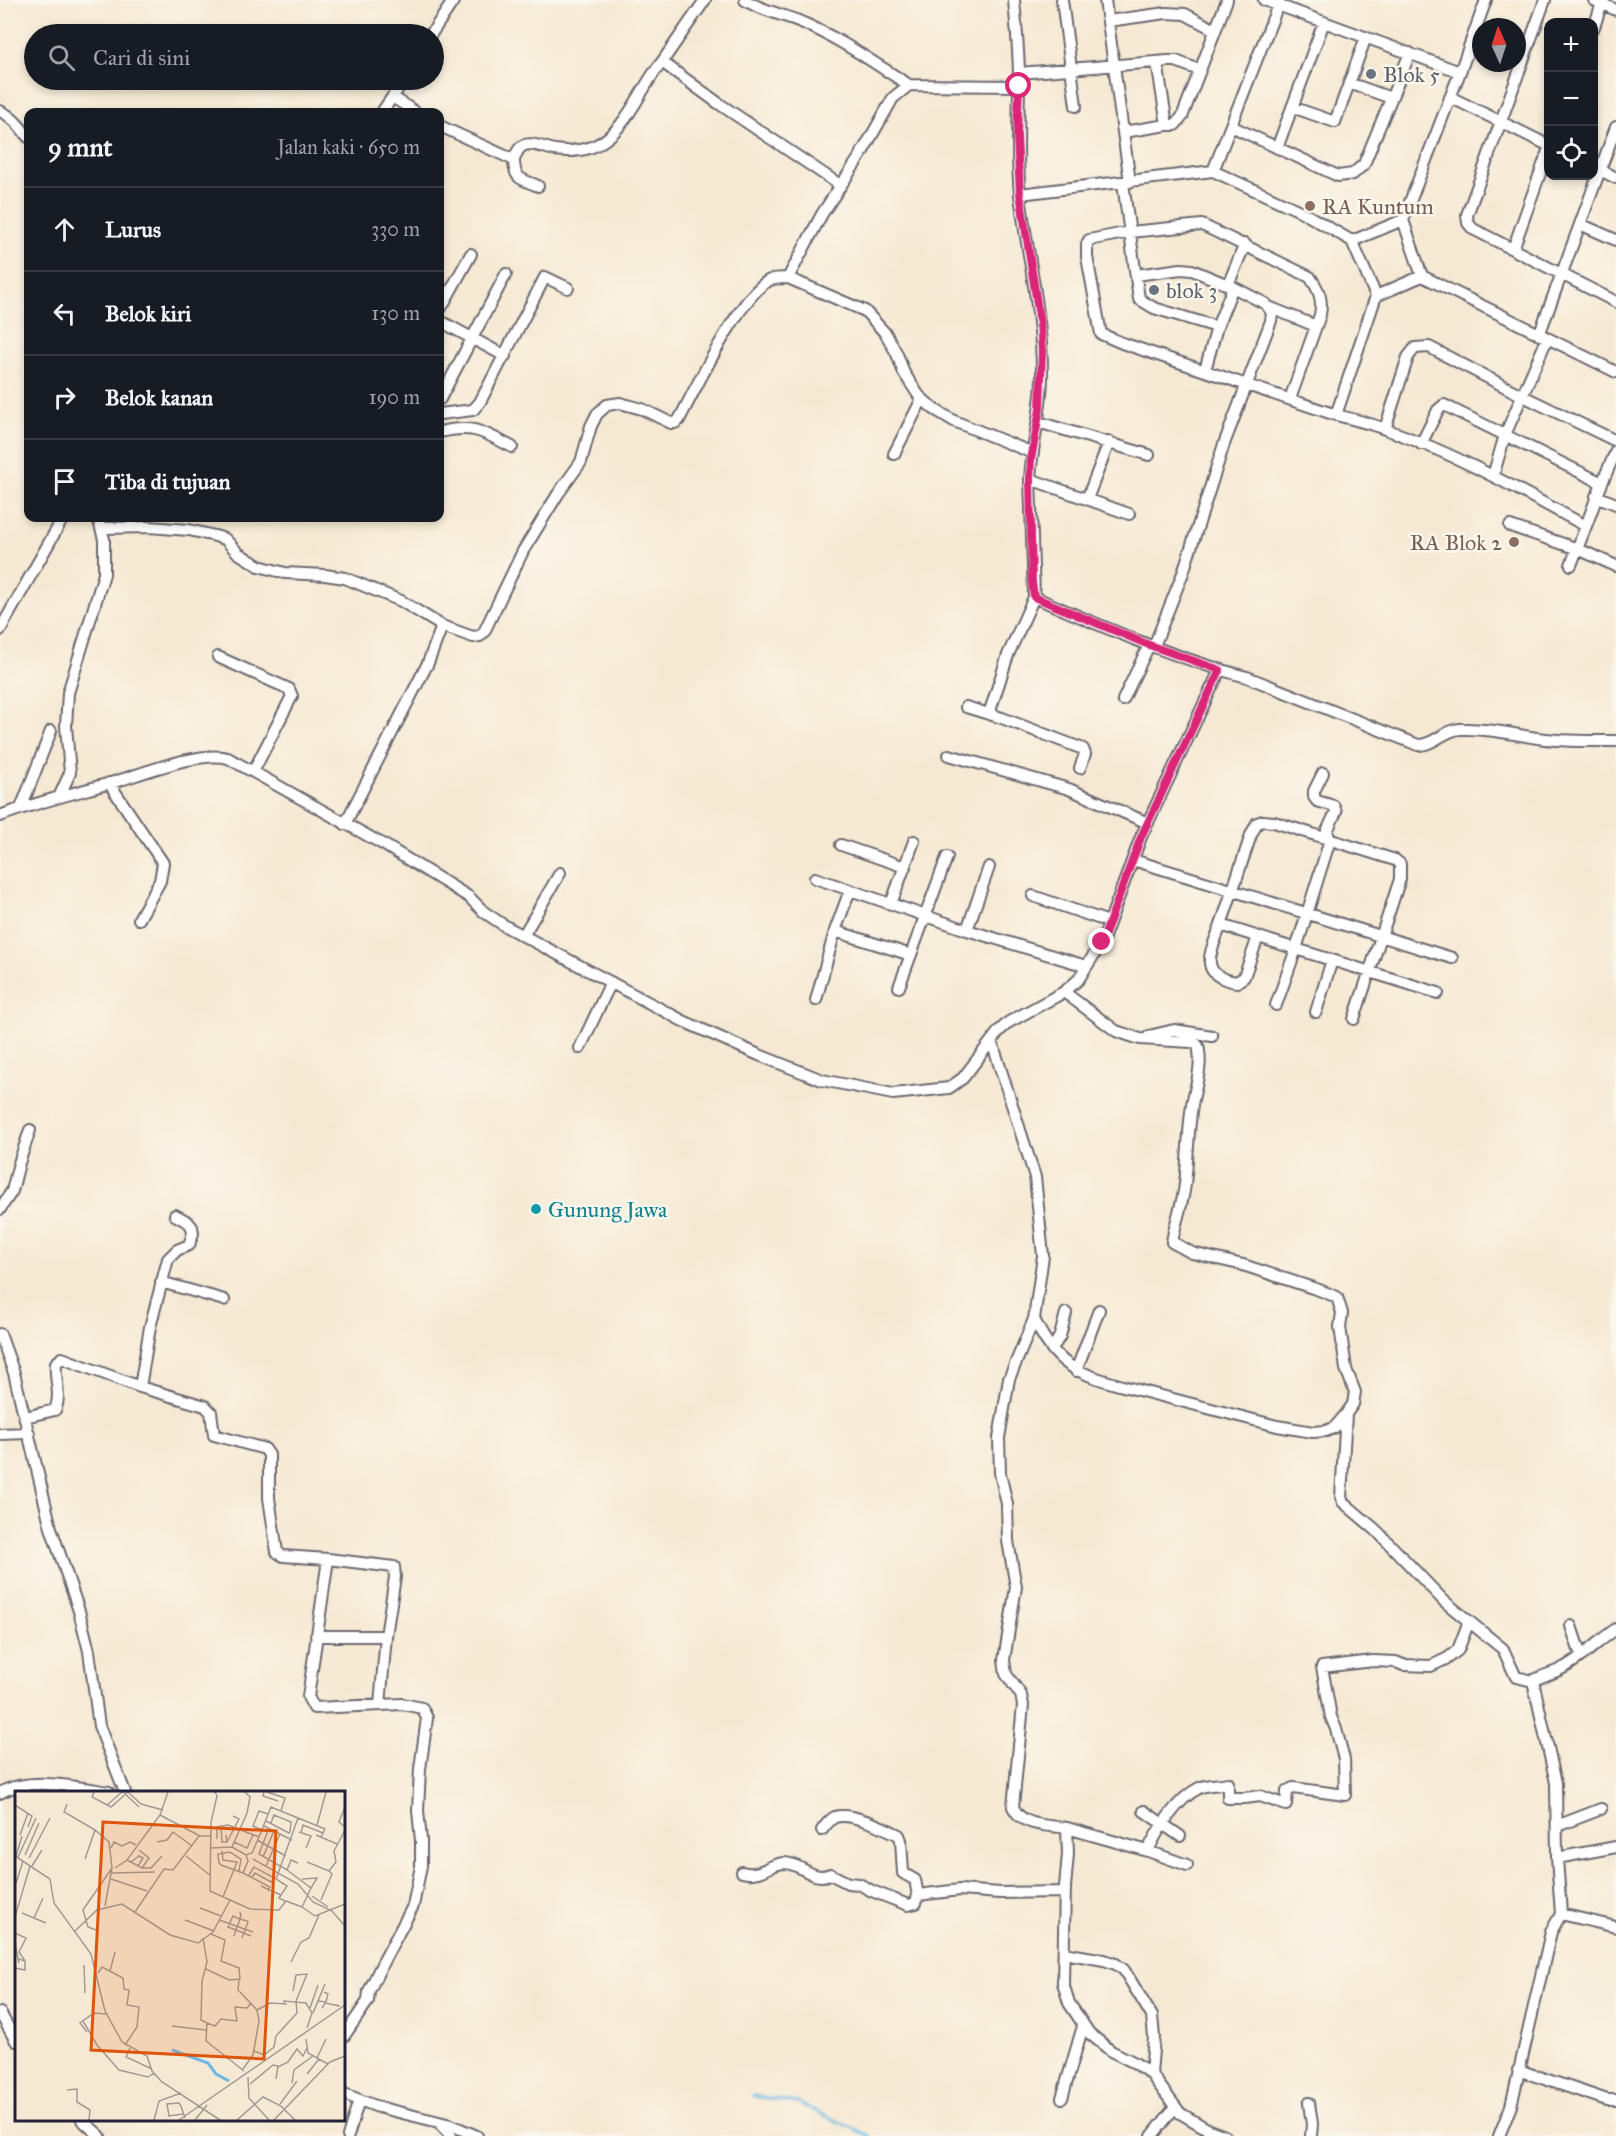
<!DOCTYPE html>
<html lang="id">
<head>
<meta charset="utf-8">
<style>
	:root { --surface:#171b24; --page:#242831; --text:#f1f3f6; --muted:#9ea1a6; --line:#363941 }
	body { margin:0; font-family:"IM FELL Great Primer",serif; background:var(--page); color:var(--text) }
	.controls { position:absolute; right:18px; top:18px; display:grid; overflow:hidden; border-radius:12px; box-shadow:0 3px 9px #0003 }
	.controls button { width:54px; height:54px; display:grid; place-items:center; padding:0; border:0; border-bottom:2px solid var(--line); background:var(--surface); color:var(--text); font:30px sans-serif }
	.compass { position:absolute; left:1472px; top:18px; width:54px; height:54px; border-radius:50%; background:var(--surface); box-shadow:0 3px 9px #0003; rotate:357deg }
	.stop { position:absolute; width:18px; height:18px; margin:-14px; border:4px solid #db2777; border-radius:50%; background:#fff }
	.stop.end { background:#db2777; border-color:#fff; box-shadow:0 2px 6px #0008 }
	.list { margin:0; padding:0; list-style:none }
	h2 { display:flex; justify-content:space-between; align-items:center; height:78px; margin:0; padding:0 24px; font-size:26px }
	h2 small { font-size:20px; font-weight:400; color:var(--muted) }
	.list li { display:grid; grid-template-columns:39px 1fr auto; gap:18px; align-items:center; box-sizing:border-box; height:84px; padding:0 24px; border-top:2px solid var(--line) }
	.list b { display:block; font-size:22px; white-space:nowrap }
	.list em { font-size:20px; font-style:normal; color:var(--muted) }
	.icon { flex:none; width:33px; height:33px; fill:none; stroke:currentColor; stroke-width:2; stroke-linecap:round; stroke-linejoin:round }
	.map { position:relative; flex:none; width:1616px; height:2136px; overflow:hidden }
	.search { position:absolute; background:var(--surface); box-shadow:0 3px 9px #0003; left:24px; top:24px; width:420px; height:66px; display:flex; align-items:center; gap:15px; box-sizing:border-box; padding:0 21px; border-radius:33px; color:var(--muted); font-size:22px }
	.panel { position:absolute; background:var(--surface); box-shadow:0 3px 9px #0003; left:24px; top:108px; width:420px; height:414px; border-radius:12px }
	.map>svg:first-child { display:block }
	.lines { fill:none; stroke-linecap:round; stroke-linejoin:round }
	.stream { stroke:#6abae5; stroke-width:3 }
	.street-casing { stroke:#6c6870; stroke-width:14 }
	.street { stroke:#fff; stroke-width:10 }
	.route { stroke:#db2777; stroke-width:8 }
	.worship-dot { fill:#6b7280; stroke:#fbf7ec; stroke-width:2 }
	.education-dot { fill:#8d6e63; stroke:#fbf7ec; stroke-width:2 }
	.culture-dot { fill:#0f9aa8; stroke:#fbf7ec; stroke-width:2 }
	.labels { text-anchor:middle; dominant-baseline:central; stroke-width:5; stroke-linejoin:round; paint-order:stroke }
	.worship-label { font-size:22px; fill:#5b616d; stroke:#fbf7ec; text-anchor:start }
	.education-label { font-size:22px; fill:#785e54; stroke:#fbf7ec; text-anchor:start }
	.culture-label { font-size:22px; fill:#0d838f; stroke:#fbf7ec; text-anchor:start }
	.inset-river { fill:none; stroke:#6abae5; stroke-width:3 }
	.inset-road { fill:none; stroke:#a19996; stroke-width:1.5 }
	.view { fill:#de560e; fill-opacity:0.15; stroke:#de560e; stroke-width:3 }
	.inset-edge { fill:none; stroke:#22223b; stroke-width:3 }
</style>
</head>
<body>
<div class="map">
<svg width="1616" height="2136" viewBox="0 0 1616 2136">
	<rect width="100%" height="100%" fill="#fbf7ec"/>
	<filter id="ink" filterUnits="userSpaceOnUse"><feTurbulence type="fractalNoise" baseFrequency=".0167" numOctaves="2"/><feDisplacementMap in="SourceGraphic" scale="12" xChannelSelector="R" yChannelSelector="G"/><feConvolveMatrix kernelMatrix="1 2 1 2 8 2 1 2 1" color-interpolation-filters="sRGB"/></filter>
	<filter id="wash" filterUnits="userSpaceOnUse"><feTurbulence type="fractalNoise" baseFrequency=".008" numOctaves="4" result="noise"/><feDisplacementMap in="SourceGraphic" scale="24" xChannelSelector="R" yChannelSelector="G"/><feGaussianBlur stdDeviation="1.35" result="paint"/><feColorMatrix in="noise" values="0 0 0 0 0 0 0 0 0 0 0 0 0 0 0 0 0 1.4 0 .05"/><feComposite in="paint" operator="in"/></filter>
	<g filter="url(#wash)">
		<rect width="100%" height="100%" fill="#f6e9d3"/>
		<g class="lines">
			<!-- stream -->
			<path class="stream" d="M753,2096l45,7 72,33"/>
		</g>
	</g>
	<g filter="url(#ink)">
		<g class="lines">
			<!-- street casing -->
			<g class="street-casing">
				<path id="street" d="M745,0c17,11 37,14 56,22 38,16 73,41 108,63
					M1014,0c2,26 5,51 5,77 0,40 -3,79 1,118 7,59 22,117 22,176 1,36 -10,72 -12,108l4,118c69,30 140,61 213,80l171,68c15,1 26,-15 42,-16 27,-1 52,5 78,9 25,4 52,3 78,3
					M1062,0l14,106
					M1105,0l18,132 44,-7 -10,-63
					M1545,0l-78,215 1,8 5,6 143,73
					M1594,0l22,10
					M1108,21l58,-8 19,1 30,16
					M1594,27l8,-24
					M431,34l23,-34
					M662,62l43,-62
					M1460,72l26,-72
					M1019,73l149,-12h8l23,9
					M1349,83l42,15
					M393,97l22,15
					M1450,97l98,48
					M1292,107l43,15 31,-85
					M0,111c12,5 21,16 28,26
					M382,112l22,-32
					M1167,125h8l7,-8 45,-117
					M440,126l74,34c0,20 8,19 24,26
					M1231,126l107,50 15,-2 11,-10 46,-111
					M1123,132l7,50
					M1277,148l47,-126
					M514,160c1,-3 3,-9 6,-12 8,-9 26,1 35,2 12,2 25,1 37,-3 35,-14 47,-58 70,-85l56,41 122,82
					M1594,167l22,11
					M1213,171l87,40 52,30 51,-21 57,-148 -196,-72
					M1123,183l16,116 15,9 63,19 16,-40 33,17 6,9 -1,8 -47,123 -41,129 -29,73
					M1020,194l193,-23 67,-171
					M1580,224l36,16
					M1513,249l35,-98
					M1136,275l45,-6 11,1 41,17
					M1422,276l194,96
					M788,278l77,33 21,23 11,20 7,19 15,23 15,13 20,12 79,32
					M1228,285l17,-41
					M1376,296l46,-20 -19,-56
					M441,308l30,-54
					M1271,308l45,18
					M442,322l63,34
					M1539,335l77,-208
					M1205,370l12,-43
					M440,399l66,-125
					M1290,399l30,-84c3,-16 -1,-25 -10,-38l-108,-52 -72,7 -41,8 -2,4v13l14,77 21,9 214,72 40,-119 -24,-55
					M440,414l33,-4 7,-8 65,-125 23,11
					M1336,415c16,4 33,8 49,14 70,24 136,62 201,97l-15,39
					M1038,422l111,33
					M1385,429l23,-72 7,-9 14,-1 94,49 93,45
					M440,432c33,-8 44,0 72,15
					M1421,444l17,-34 6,-5 158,78 14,-32
					M894,454l28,-55
					M1493,476l12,-41 42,-96
					M1030,479l99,35
					M1596,496l20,8
					M1087,499l22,-57
					M1510,526l68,23 38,17
					M1586,526l16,-43
					M102,528l47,-1 40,3 26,6 10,3 13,14 21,13 26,7 40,2 20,3 56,23 41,25
					M0,630l63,-112
					M218,657l71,32 3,7 -39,76
					M1123,700l26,-55
					M966,707l36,11 81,31 2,5 -5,14
					M989,714l19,-59 26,-58
					M949,755l120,34 79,34
					M1323,773l-9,18v6l3,4 17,5 2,6 -9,19 3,9 -34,109 -75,-24 30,-90 6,-12 6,-2 11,1 121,38 5,4v15l-46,140
					M109,783l54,80 -3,18 -21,38
					M60,795l10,-22 -4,-47 2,-33 36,-119v-35l-6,-21
					M21,808l30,-77
					M0,816c35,-13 71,-22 107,-32 30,-8 92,-34 121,-26l158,88 83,51 15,15 21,14 178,95 76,34 63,25 71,14 56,-6 14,-10 36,-47 10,-9 55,-30 14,-12 24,-38 39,-105 79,-167
					M345,824l83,-161 14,-37 31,11 7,-1 4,-4 39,-81 35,-57 23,-32 10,-36 6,-12 10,-9 13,-2 22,6 29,14h4l4,-3c15,-29 63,-128 91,-140 5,-2 12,-2 18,-2l34,-64 37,-56 34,-60 16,-13 110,1
					M841,845l64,22
					M1133,860l319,98
					M815,878l152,52 119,36
					M850,890l-15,41 76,24
					M1033,896l76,26
					M891,904l23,-63
					M1221,925c-10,26 -25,51 16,57l7,-5 14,-40
					M967,930l22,-63
					M523,936l37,-63
					M899,987l48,-130
					M816,1000l19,-69
					M1276,1005l20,-56 142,44
					M1316,1012l16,-52
					M1149,1036l25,-6 38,6
					M992,1042l43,135 8,79 -9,63 -25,60 -10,59 1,35 7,31 1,37 8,46 -12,73 2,14 15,21 2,10 -10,102c9,20 35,18 54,21l1,26 -3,33 -2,96 6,20 20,30 22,18 24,12 16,11 29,39 29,17 16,6
					M580,1048l31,-66
					M0,1209l12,-18 7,-28 11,-33
					M161,1282l63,18
					M1034,1319c21,45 40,53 85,66l158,41 36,6 13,-1 9,-4 11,-13 7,-10 2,-12 -9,-23 -6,-42 2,-14 -5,-16 -18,-7 -76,-25 -51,-12 -20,-11c3,-20 11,-38 13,-58 3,-27 3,-53 7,-79 3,-18 10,-36 7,-54 0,-6 -3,-8 -8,-9l-51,-3 -24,-8 -52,-39
					M0,1334l14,39 37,155 28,83 10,40 10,75 26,66
					M1052,1349l8,-13 6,-23
					M1076,1371l23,-61
					M140,1387l10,-60 18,-68 9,-9 12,-5 4,-12 -1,-6 -4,-5 -13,-7
					M1346,1414l-5,83 2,5 33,28 68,71 59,48 13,28 17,4 23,102 1,75 4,56 -10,18 -40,174 -12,30
					M25,1417l30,-7c7,-15 -1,-31 1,-47l6,-5 78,29 65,19 6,6 3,23 51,14 4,6v43l8,54 6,4 45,3 -20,138 6,11 89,-4 19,4 5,10 -7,51 -2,42 3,29v26l-8,40 -30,56 -14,29 -1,10 -24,35
					M0,1434l29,-1
					M328,1559l66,8 1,10 -9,59
					M1571,1626l8,24 4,5
					M316,1636h70l-6,69
					M1533,1681c9,-6 20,-7 30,-13 18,-9 35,-27 53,-39
					M0,1793c29,-17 77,-6 109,-1
					M1144,1811l36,25
					M1557,1826l44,-17
					M1067,1828l81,23c9,-21 30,-53 51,-63 7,-4 20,-3 29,-5v15h17l15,-2 26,9 1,-14 6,-3 52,7 -1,-36 -8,-30 -5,-12 -9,-50 51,-6 23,1 7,3 28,1 17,-8 10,-8 11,-29
					M822,1830c4,-5 8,-11 13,-13 15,-5 50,11 64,18l2,5 2,33 12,7 3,15
					M1148,1851l39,14
					M1557,1858l59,-11
					M742,1872c20,5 26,-8 42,-9 18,0 28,19 46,11l18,9 11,1 13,7 36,14 8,-2 2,-8 42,-5 40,3 65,-1
					M1561,1914l55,13
					M1064,1953l40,7 12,4 8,6 28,46 2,21 -3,37
					M0,2013l16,28
					M1518,2070l89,30h9
					M344,2094l34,13 73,18 26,11
					M1062,2098l21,-72
					M1309,2103l3,21 -1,12
					M82,2120l18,16
					M438,2122l13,14
					M348,2136l11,-36
					M1152,2136l23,-29"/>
			</g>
			<!-- street -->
			<use href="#street" class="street"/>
		</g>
	</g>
	<g class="lines" filter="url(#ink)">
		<!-- route -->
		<path class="route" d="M1019,86l-2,50 3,58 20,129 2,29 -2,57 -9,51 -1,19 2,103 2,15 115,48 71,25 -79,167 -39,105"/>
	</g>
	<!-- markers -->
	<g class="worship-dot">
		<circle cx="1371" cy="74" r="6"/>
		<circle cx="1154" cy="290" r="6"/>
	</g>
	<g class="education-dot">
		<circle cx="1310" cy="206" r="6"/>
		<circle cx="1514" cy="542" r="6"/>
	</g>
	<circle class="culture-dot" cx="536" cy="1209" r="6"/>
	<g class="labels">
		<!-- worship labels -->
		<g class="worship-label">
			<text x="1383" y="74">Blok 5</text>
			<text x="1166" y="290">blok 3</text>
		</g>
		<!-- education labels -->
		<g class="education-label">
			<text x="1322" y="206">RA Kuntum</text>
			<text x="1502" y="542" text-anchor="end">RA Blok 2</text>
		</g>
		<!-- culture labels -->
		<g class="culture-label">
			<text x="548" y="1209">Gunung Jawa</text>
		</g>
	</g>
	<!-- overview -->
	<g transform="translate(15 1791)">
		<rect width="330" height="330" fill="#f6e9d3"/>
		<path class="inset-river" d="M157,259l36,13 8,11 13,7"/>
		<path class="inset-road" d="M79,1l-2,5 19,10 17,-15M108,1l16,15M113,1l13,12 22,6M200,1l2,4 -6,26 -1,69 40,18 29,1 7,-9 16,6 9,-19 -24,-18M249,1l-1,4 15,5M252,1l18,6 -4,13M52,13l-3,8 31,18M0,14l17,11 -4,11M92,14l15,-13M330,16l-6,15 6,5M145,24l40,21M283,27l27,11 -4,8M251,30l23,12 1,-1 1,-10 -17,-7 -3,8M302,34l9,-33M206,35l1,16h5l-1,-7M249,35l28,14M254,37l-10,26 28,16 4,-10 7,3M247,39l-9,-4 6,-15 9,3M284,41l12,4 -5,12M286,42l2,-8 20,8M5,44l8,-22M301,44l21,9M244,46l12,-30 27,11 -22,61 11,7 -8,12 6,3M202,48v-12l11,-2 31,12 -7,16 -6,2 -14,-8M242,49l29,16M142,51l10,-2 6,-8 19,14M212,51l12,-23 -6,-3M219,51l13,6 6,-13M96,57l3,-6 8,4 8,-4 6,3M196,57l21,-1 15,-34 3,-16 -5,-5M124,59l10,8 -7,10M207,60l1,9 14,2 -14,35M10,64l14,-32M0,65l35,23 4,24 37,51 14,57 17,31 25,14 5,15 10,11 58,38M1,65l6,-20M171,65l25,20M3,66l18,-39M248,66l11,-26M14,67l21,-40M70,68l10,-29 14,12 3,26M238,68l45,25 15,18 19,9 13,15M112,69l15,8h9l11,-12M116,71l8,-6 4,2 -5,8M292,71l22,9M17,75l10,-16M251,75l14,-32M100,77l12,-8 33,-45 8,-23M224,80l2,-12 -11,-7 -12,2 1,9 2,2 22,8 5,-12 -2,-6M97,82l43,-1M228,82l27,14 -2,4M234,84l5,-8 20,11M237,86l3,-4 16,9 3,-4M96,88l36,12M287,88l15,-1 -6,10M1,92l7,-22M246,95l20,9M297,105l16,11M306,109l11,-26 -3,-3 7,-9 -2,-11 11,-21M287,116l13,9 30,-12M185,117l21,8M120,121l29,-43 9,1 26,-34h12M225,121l1,4 -1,2v1l-4,11 -8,-3 5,-11 2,1 5,2 7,2 1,1 -6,16M7,122l24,10M0,126l15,-51M19,127l9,-20M170,129l29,11M204,129l34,12M81,139l-8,-3 -5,-17 29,-42 -7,38M59,141l23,-22 25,-6 48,31 28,8 15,-11 17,-32M0,142l11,5 -7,14 6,9M219,145l2,-6 15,6M188,147l4,24 -5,19 -1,39 6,3 -1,18 38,30M0,152l4,20M276,171l10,-20 8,-4 10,-23M69,174l1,28M0,177l10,2v-9l-6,-2M191,178l23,11 11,-1 -1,-11 -18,-7 4,-21 -14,-6M95,180l5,-19M83,182l4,-6 21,11 1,11 5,1 -2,15 12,2 -2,20 -12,18M224,189l-1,10 19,20 2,11 -6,34 -10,14M278,200l3,-16 11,-1 -11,27M303,210l8,1 2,-8 -4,-2M269,213v-3l22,2 6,10 -5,15M295,217l8,-23M307,217l3,-5 15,3M242,219l13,-7 17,1M298,222l12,-29M68,230l14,24 22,25 29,7 6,-4M192,232l8,3 6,-7 16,2 -2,-14 12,1 4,-5M157,235l34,4M72,241l-7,-9 14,-10 12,1M291,248l2,14 20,11M115,257l-4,9 26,12M239,260l10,4 10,-8 2,-11 21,-23 -1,-12M302,267l9,-19M263,276l10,-5 9,-13 6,7 4,-8M292,283l12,-15M233,286l1,21 20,22M277,292l2,-13 19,-14M235,293l23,-19 5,1 -2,13M52,299l10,-1v13l13,8 -1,10M265,313l17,-23M168,323l-14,2 -2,-12 12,-1 2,3 4,12M139,329l5,-19 22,-8M164,329l166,-115M180,329l12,-15M222,329l26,-23 18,9 14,14M259,329l56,-58 15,-6"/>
		<path class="view" d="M88,31l173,9 -12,228 -173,-9z"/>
		<rect width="330" height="330" class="inset-edge"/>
	</g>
</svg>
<div class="controls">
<button>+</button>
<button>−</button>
<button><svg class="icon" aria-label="locate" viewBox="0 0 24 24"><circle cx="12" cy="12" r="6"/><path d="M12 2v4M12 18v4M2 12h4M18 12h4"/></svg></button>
</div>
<svg class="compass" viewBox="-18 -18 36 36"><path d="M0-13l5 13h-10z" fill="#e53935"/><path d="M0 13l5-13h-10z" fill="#9ea1a6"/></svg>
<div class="stop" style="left:1019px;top:86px"></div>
<div class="stop end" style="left:1102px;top:942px"></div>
<div class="search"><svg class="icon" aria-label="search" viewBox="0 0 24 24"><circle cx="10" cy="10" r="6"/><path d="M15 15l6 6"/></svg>Cari di sini</div>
<section class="panel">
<h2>9 mnt<small>Jalan kaki · 650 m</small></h2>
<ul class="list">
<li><svg class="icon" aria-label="ahead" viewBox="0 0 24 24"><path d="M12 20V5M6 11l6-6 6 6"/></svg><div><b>Lurus</b></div><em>330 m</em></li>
<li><svg class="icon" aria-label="left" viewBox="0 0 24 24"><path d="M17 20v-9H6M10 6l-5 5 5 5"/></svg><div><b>Belok kiri</b></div><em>130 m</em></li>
<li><svg class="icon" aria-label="right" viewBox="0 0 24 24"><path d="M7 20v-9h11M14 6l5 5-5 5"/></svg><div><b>Belok kanan</b></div><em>190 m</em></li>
<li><svg class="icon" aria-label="arrive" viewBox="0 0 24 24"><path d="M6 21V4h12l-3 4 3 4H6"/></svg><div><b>Tiba di tujuan</b></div></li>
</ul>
</section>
</div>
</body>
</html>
